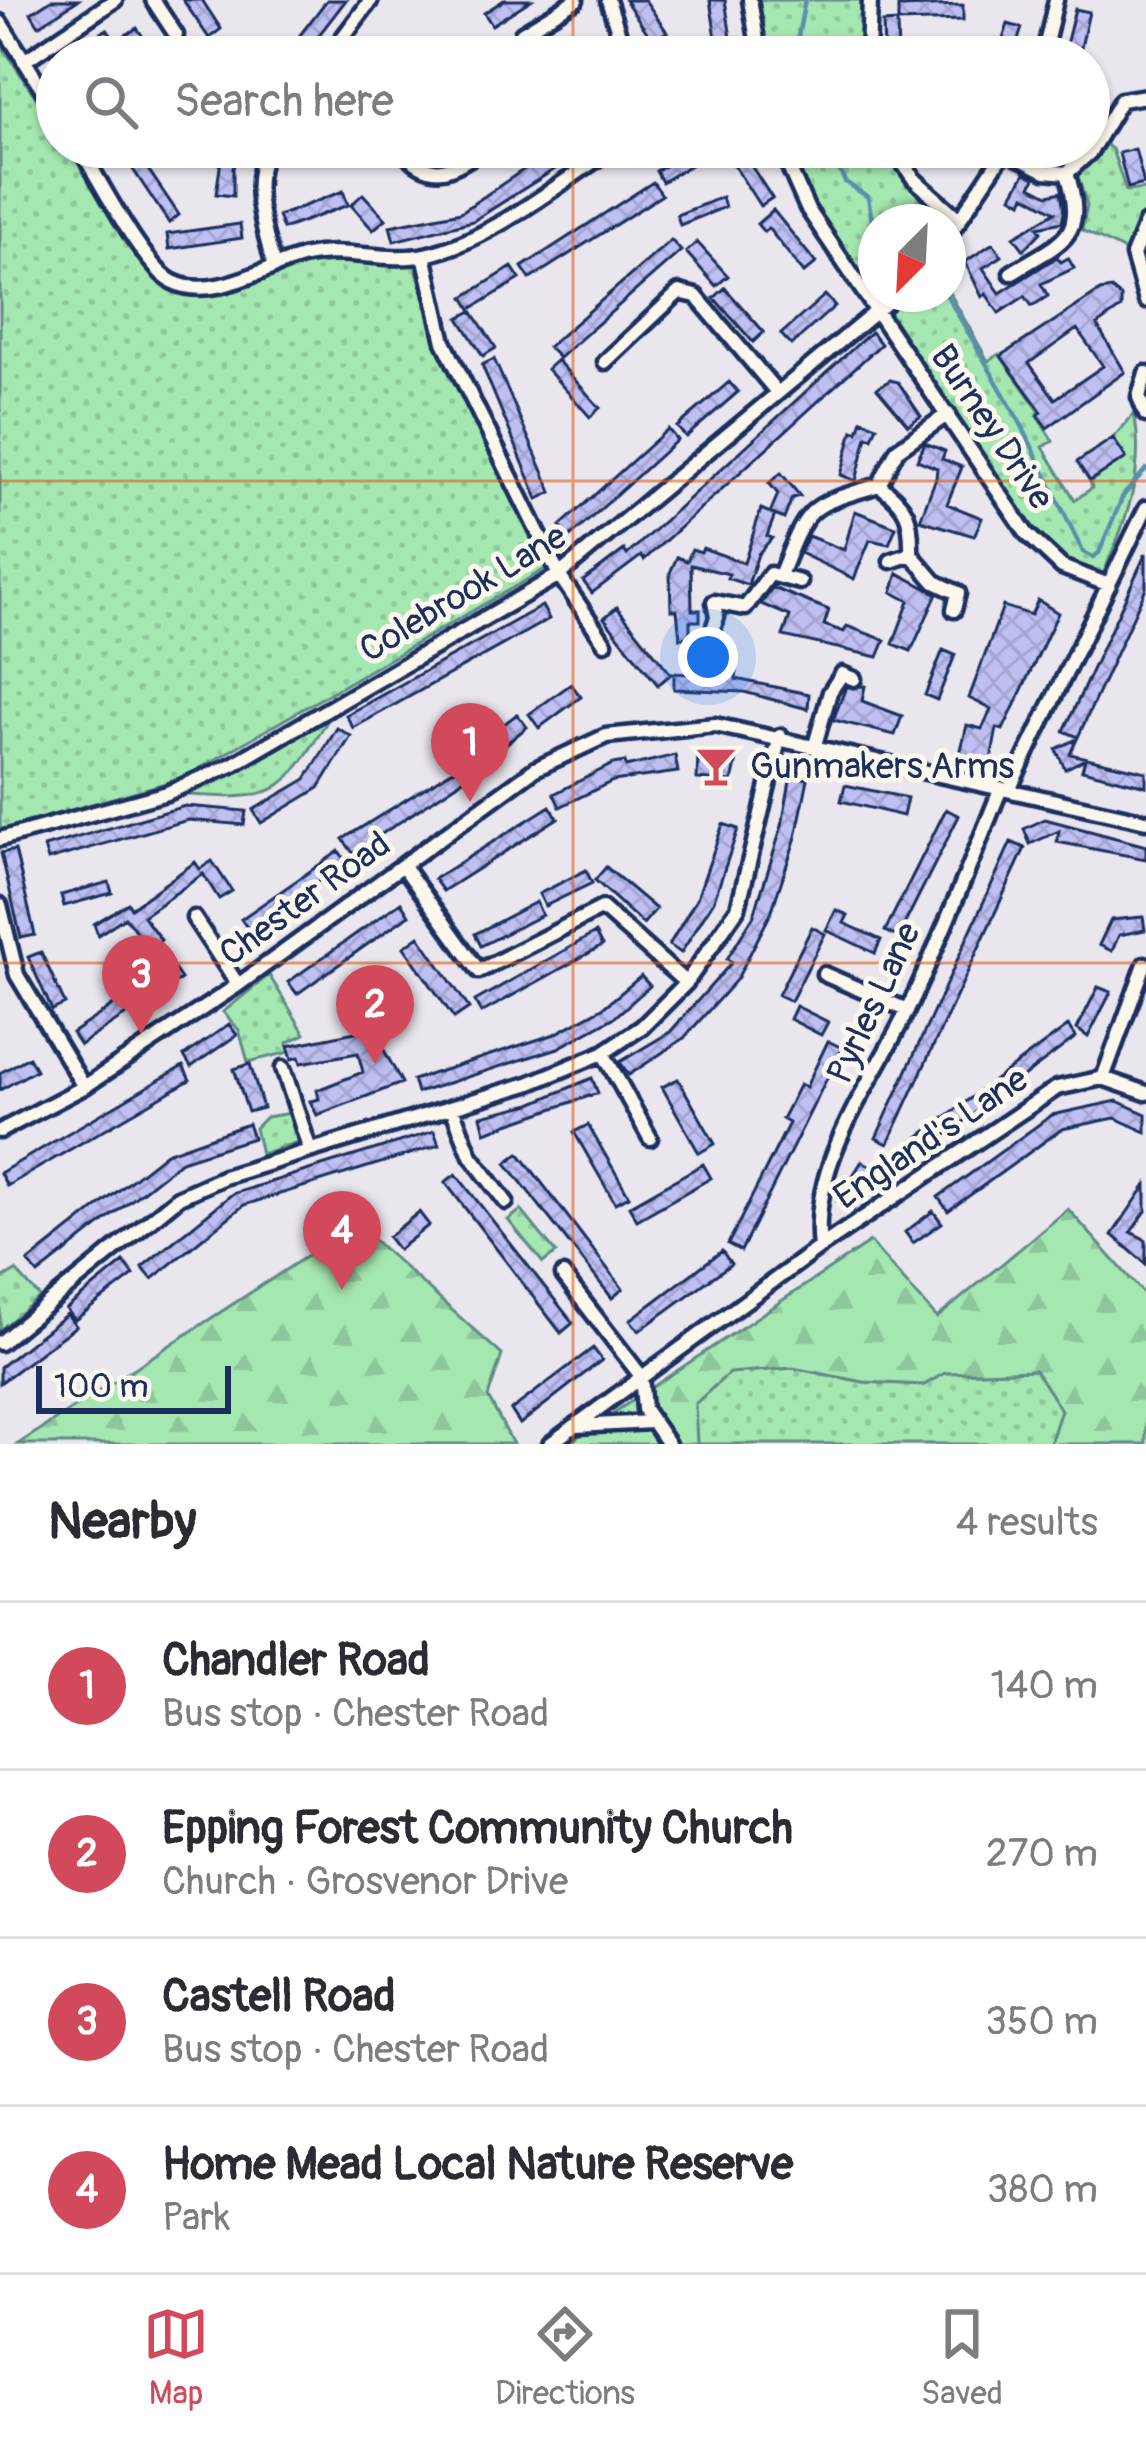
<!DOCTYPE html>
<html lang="en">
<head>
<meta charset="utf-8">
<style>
	:root { --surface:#fff; --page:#f2f2f3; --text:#2b2b33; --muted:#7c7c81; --line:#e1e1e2; --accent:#d1495b }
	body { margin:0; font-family:Pangolin,sans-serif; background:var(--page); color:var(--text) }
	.compass { position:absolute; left:858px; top:204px; width:108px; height:108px; border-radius:50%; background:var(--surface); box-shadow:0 3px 9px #0004; rotate:204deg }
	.scale { position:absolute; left:36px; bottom:30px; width:195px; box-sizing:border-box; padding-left:12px; border:6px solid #1b2f5e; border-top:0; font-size:33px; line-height:42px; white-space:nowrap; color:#1b2f5e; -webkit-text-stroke:9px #fbf7ec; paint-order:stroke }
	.you { position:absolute; left:708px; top:657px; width:42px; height:42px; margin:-30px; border:9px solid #fff; border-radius:50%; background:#1a73e8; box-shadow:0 0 0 18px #1a73e833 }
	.badge { display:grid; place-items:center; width:78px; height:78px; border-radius:50%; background:var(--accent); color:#fff; font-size:39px; font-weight:700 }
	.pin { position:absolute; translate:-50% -99px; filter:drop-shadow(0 3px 6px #0008) }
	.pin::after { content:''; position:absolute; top:63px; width:42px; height:36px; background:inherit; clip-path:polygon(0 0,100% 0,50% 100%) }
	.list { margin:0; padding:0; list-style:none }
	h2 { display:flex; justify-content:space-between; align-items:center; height:156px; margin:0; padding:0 48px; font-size:51px }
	h2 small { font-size:39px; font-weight:400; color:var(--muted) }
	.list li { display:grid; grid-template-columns:78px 1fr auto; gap:36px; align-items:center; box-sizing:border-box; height:168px; padding:0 48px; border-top:3px solid var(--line) }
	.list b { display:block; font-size:45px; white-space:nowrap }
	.list p { margin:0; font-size:39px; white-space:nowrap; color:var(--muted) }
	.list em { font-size:39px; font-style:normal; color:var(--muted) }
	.icon { flex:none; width:66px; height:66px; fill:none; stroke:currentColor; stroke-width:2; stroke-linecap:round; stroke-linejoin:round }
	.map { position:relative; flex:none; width:1146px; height:1444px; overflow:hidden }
	.search { position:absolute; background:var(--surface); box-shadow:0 3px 9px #0004; left:36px; right:36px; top:36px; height:132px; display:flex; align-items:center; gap:30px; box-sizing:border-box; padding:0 42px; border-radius:66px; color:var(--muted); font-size:45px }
	.sheet { height:828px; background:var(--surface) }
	nav { display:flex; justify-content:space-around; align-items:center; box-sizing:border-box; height:168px; border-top:3px solid var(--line); background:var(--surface); font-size:33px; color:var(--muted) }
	nav a { display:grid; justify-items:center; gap:6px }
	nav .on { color:var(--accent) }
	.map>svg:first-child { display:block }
	.green { fill:url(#green-dots); stroke:#608b87; stroke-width:3 }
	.forest { fill:url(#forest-firs); stroke:#608b87; stroke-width:3 }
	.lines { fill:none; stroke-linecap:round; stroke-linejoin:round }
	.stream { stroke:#5a90ae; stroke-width:4.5 }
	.building { fill:url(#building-cross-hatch); stroke:#1b2f5e; stroke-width:3; fill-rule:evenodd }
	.street-casing { stroke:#1b2f5e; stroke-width:21 }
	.street { stroke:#fbf7ec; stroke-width:12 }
	.grid { fill:none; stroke:#de5710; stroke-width:3; stroke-opacity:0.55 }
	.labels { text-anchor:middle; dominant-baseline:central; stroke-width:10; stroke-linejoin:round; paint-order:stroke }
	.street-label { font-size:36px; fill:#1b2f5e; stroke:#fbf7ec }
	.poi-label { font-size:36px; fill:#1b2f5e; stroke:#fbf7ec; text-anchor:start }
</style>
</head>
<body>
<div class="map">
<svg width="1146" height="1444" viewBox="0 0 1146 1444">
	<defs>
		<pattern id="green-dots" width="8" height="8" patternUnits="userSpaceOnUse" patternTransform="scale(3)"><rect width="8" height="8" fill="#a5e7b0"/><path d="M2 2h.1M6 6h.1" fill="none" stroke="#8dc69a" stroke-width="1.8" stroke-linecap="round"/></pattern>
		<pattern id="forest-firs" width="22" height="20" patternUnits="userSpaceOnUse" patternTransform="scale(3)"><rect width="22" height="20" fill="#a5e7b0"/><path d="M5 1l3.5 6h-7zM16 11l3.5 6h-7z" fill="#8dc69a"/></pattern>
		<pattern id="building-cross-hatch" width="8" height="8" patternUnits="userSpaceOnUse" patternTransform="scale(3)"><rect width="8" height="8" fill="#bfc0f2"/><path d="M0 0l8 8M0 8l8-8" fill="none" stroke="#a4a5d2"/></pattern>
	</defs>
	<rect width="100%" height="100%" fill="#e9e6ee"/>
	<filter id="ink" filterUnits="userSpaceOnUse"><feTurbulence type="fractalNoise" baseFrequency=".00833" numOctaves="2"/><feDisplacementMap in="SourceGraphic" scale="24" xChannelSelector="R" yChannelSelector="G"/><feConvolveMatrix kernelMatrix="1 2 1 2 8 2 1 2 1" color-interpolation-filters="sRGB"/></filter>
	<g filter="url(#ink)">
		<!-- green -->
		<path class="green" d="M757,0h104v57h-94z
			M0,43l57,87v17h11l84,128c46,38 99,0 150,-9 36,-7 77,-1 113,-1l25,82 107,221 -364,210 -183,52z
			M1103,143l9,6 14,42 20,-2v22l-17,42 -47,-23 5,-24 -9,-30z
			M786,147h99l23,36 38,39h-70v71l-63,-86z
			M948,290l40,71 11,-7 41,58 -3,4 16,25 -10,6 32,53 17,-12 -2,-7 36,-23 -13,-20 21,-24c12,56 -8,108 -31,160l-40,-13 -31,-31 -155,-236z
			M333,711c-52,90 -56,90 -158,83z
			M269,975l36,59 -18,9 3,9 -42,10 -9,-32 -16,-18z
			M291,1113l10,28 -40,13 -6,-26 11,-11z
			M521,1210l35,43 -13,10 -35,-43z
			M16,1271l24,26 -40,33v-50z
			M793,1368l71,14 60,3 21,-12 90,-3 26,40 -11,34h-353l-3,-40 35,-31z"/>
		<!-- forest -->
		<path class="forest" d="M1068,1209l78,87v148h-96l11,-34 -26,-40 -90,3 -21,12 -60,-3 -71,-14 -64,5 -34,31 2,40h-130l303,-202 67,76z
			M356,1224l146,131 -14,42 25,47h-495z"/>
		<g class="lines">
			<!-- stream -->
			<path class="stream" d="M794,57l11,-57
				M829,147l16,35 23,15 8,48
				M946,294l75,130 62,128 10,5 6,-4 24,-57 23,-27"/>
		</g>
		<!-- building -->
		<path class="building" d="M51,0h27l-39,26 -8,-13z
			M183,0h19l19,29 -12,9z
			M327,0h19l-44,57h-19z
			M504,0h27l-39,25 -8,-12z
			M625,0h20l22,32 -14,9z
			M710,0h15l9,57h-15z
			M963,5v15l-65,2v-15z
			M1075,9l14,3 -8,35 -3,10h-15z
			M897,22l1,34h-14l-1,-33z
			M1008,24l14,4 -10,29h-15z
			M137,28l20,29h-18l-15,-21z
			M107,29l8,12 -24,16h-27z
			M118,147h15l46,68 -10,8z
			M223,147h18l-8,21v28l-17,-2z
			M557,147h33l-117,74 -79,20 -4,-15 71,-14z
			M696,147h25l-59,35 -6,-11z
			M722,147h17l33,51 -12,8z
			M1135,149l9,35 -16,4 -9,-35z
			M1025,173l10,5 -4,8 17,9 13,-3 3,20 -2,10 -24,5 3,5 -17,18 -10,-13 41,-25 -30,-17 -3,7 -10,-6z
			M653,182l9,13 -132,84 -8,-12z
			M343,191l5,14 -65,24 -5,-13z
			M363,194l23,25 -13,11 -22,-25z
			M722,197l3,10 -45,18 -3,-10z
			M773,210l43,53 -12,10 -36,-45 -4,4 -7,-8z
			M240,224l2,14 -73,11 -2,-15z
			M671,240l10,11 -122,107 -11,-11z
			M697,242l31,34 -12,10 -30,-34z
			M993,243l9,13 -19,12 17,25 57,-36 4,5 7,-4 6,10 -33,16 7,12 -16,10 -7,-10 -26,17 -13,-19 -4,3 -17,-35z
			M512,267l8,12 -49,30 -7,-12z
			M725,288l39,44 -11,10 -39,-44z
			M1111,289l10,8v11l-24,17 28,47 -78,56 -9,-13 4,-3 -41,-56 99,-65zM1077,329l26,37 -48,33 -26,-36z
			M825,295l10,11 -44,39 -10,-11z
			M472,311l24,37 -13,8 -24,-38z
			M871,332l10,12 -237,216 -3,-4 -49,37 -9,-12 41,-31 3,5z
			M494,359l58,133 -14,7 -56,-134z
			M557,360l43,48 -10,9 -43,-48z
			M890,380l8,2 23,34 -13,9 -31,-37z
			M729,382l9,10 -52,45 -9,-10z
			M862,420l15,6 -5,12 -5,-2 -11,45 -15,-6 12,-45 5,2z
			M668,429l9,11 -108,98 -9,-12z
			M1113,438l13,20 -36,23 -13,-19z
			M925,443l20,8 -3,8 20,8 -15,37 35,14 -8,18 -54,-16 16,-42 1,-10 -20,-8z
			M781,473l19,23 -8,2 -8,21 -14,-6 8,-19 -9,-11z
			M761,509l14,6 -8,21 5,2 -14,16 -10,31 -21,-7 2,-4 -38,-9 1,45h8v11h-10v16l-10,1 -3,-28h-6l-1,-37 7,-16 10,4 5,-12 9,3 2,-4 41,15z
			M855,511l41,16 -7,17 -19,-4 -16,39 -54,-26 8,-17 36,14z
			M1146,553v35l-68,149 -14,-6z
			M898,573l39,21 -26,57 -18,-7 16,-43 -17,-9z
			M773,588l56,22 -5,15 20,7 3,-6 38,14 -7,17 -95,-21 7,-20 -29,-12z
			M1038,600l20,13 -55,117 -6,-2 -6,32 -31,-6 7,-29 15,4 9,-20 -22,-11 34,-92 28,9z
			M542,606l7,13 -196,109 -7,-13z
			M617,607l54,67 -13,11 -54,-67z
			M943,650l12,5 -18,45 -12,-5z
			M721,670l16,1 -1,8 73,15 -1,15 -64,-17 -70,-3v-16l47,3z
			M571,684l10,13 -42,31 -10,-14z
			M865,686l-3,15 40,15 -7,19 -62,-15 13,-33z
			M517,714l10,13 -70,57 -104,69 -10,-14 115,-72 -4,-5z
			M337,728l14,8 -32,52 -58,35 -8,-13 53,-31z
			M1077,739l-7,15 76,18v14l-64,-16 3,-11 -20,10 -9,-20z
			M675,755l3,17 -65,9 -53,26 -6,-13 59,-30 12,-2 1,5z
			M698,755l39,4 -5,23 -35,-3z
			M791,775l17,4 -12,58 -25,76 -34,66 -53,59 -55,37 -9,-13 50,-30 62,-70 -5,-3 27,-44 28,-89z
			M845,785l62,13 -4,18 -62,-15z
			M185,806l61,5 -2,14 -56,-5 -140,40 -4,-13z
			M550,806l8,12 -115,73 -9,-12z
			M946,809l13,7 -61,121 -13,-6z
			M1045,819l101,27v13l-89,-17 2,-11 -29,13 -6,-15z
			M723,824l15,5 -24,71 -33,53 -12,-8 28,-47z
			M1011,842l14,6 -137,296 -12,-6z
			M15,850l20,85 -14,3 -20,-85z
			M339,851l7,11 -97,68 -8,-11z
			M212,861l20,30 -13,8 -16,-25 -60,42 18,24 -12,9 -24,-32 -27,18 -4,-11 34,-21 3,5 64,-46 5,7z
			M606,867l50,42 -13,15 -48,-44z
			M586,870l6,13 -47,23 -6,-12z
			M109,882l3,11 -48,13 -3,-11z
			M401,902l8,13 -112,79 -9,-12z
			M536,902l6,13 -61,31 -6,-12z
			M836,910l12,5 -4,8 37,17 -6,13 -49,-23z
			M1143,917l2,13 -26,5 -7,16 -13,-6 12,-25z
			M812,927l13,7 -34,67 -13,-6z
			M595,933l7,13 -121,67 -6,-12z
			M419,936l50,72 -15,10 -50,-71z
			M41,952l24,52 -13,6 -24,-53z
			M172,966l9,13 -101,66 -8,-12z
			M641,976l9,10 -35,31 -57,31 -141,45 -4,-13 142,-46 49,-27z
			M1098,987l13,5 -23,45 -11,-8z
			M389,998l7,10 -34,22 17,11 23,42 -85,32 -7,-14 9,-2 -2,-9 46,-18 -5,-19 -57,10 -2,-6 -7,2 -4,-13 72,-15 -7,-12z
			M796,1006l32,16 -7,13 -31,-16z
			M229,1024l8,11 -46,32 -7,-11z
			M1068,1026l8,11 -179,135 -7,-14z
			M828,1041l14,7 -101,203 -13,-7 61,-121 -7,-4 18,-35 6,3z
			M29,1057l7,13 -36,20v-17z
			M250,1064l13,44 -15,4 -14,-43z
			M183,1066l7,14 -183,106 -7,-13z
			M592,1078l6,15 -113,39 -4,-16 50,-12z
			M678,1079l37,65 -16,9 -37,-66z
			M1117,1101l29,13v18l-31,-14 -53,11 -114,82 -10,-14 114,-82z
			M248,1124l5,14 -72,23 -143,113 -10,-12 138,-109z
			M588,1125l41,71 -14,7 -41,-71z
			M434,1131l5,14 -195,60 -92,74 -10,-12 90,-73z
			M519,1153l104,136 -11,9 -106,-135z
			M862,1161l14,8 6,-5 -29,46 -16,-9z
			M703,1164l8,14 -74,42 -8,-14z
			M456,1174l117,149 -12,10 -116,-151z
			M1146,1185v26l-15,21 15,8v24l-34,-29z
			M933,1211l9,12 -29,20 -8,-11z
			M419,1212l10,13 -31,25 -10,-13z
			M722,1251l9,13 -92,67 -9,-11z
			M124,1262l10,13 -59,45 -9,-11z
			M67,1314l9,12 -76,57v-16z
			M593,1348l9,12 -82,64 -9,-14z"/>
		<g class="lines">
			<!-- street casing -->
			<g class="street-casing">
				<path id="street" d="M153,0l23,35
					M608,0l18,57
					M750,0l10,57
					M0,22l57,90
					M522,33l54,-33
					M328,57l43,-57
					M868,57l2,-57
					M1043,57l13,-57
					M24,61l91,-61
					M79,147c20,31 64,120 94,135 41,20 94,-17 133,-26 38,-9 80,7 119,-1 68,-15 133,-72 191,-108
					M268,147c-20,40 -4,79 6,120
					M397,147c37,36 50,26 90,0
					M780,147l27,61 220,326 35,33 47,18
					M892,147l22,32 46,41
					M1005,151l40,20 22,2 23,-21 31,-52 25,-4
					M1146,223l-13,32 13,46
					M948,237l59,-89
					M424,255l20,87 115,233 46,68
					M1011,273c51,-32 77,-34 56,-100
					M605,362l74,-70 17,4 80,95
					M1146,373l-7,24 7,18
					M879,485c29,21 33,33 32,69
					M911,554l24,28 23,11 -4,17
					M891,561l20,-7
					M781,573c28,-71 27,-66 98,-88l18,-35 51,-36
					M711,635l6,-18 -3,-15 31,6 25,-34 30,8
					M815,745l15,-53 12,-18 12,5
					M1009,790l137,-282
					M0,839l167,-46 65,-28 327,-190 338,-281
					M403,866l76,105 123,-63 84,75
					M0,905l17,70 67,112
					M194,918l44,67
					M824,974l83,36
					M603,1053l47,85
					M283,1068l27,82
					M1103,1078l42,-114
					M452,1108l19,48 35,46
					M0,1131l84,-44 154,-102 297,-216 71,-33 109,-11 431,96
					M820,1247c-11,-85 53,-165 88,-238 34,-72 63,-147 93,-221
					M563,1275l78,101 3,33 24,35
					M0,1343l179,-146 45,-20 304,-93 75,-31 39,-26 44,-44 52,-75 42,-172
					M576,1426l75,-4
					M550,1444l270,-197 237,-159 46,-10 43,15"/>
			</g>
			<!-- street -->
			<use href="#street" class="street"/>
		</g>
	</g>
	<!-- grid -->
	<path class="grid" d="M573,0v57M573,147v1297M0,481h1146M0,963h1146"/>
	<!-- icons -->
	<defs>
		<g id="bar-bare" transform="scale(3.24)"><path d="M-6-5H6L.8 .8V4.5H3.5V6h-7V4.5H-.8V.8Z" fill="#d1495b" stroke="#fbf7ec" stroke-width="2.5" paint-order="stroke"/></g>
	</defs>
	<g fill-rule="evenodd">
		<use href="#bar-bare" x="716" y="766"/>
	</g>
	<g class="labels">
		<!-- street labels -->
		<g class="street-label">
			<text transform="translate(992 427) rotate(56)">Burney Drive</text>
			<text transform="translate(463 593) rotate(-31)">Colebrook Lane</text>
			<text transform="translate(305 899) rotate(-36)">Chester Road</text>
			<text transform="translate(874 1003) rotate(-65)">Pyrles Lane</text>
			<text transform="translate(931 1138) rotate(-34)">England's Lane</text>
		</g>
		<!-- poi labels -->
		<g class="poi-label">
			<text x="750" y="766">Gunmakers Arms</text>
		</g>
	</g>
</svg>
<svg class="compass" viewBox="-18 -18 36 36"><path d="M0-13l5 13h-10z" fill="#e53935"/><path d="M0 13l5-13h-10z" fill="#7c7c81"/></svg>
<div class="scale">100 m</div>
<div class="you"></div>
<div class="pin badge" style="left:470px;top:802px">1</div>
<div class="pin badge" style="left:375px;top:1064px">2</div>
<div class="pin badge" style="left:141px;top:1034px">3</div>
<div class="pin badge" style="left:342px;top:1290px">4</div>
<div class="search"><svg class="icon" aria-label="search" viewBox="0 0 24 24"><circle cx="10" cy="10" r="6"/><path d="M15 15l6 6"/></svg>Search here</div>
</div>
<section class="sheet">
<h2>Nearby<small>4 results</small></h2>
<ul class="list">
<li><span class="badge">1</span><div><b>Chandler Road</b><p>Bus stop · Chester Road</p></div><em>140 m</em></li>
<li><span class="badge">2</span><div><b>Epping Forest Community Church</b><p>Church · Grosvenor Drive</p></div><em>270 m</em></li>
<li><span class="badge">3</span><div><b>Castell Road</b><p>Bus stop · Chester Road</p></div><em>350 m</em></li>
<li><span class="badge">4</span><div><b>Home Mead Local Nature Reserve</b><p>Park</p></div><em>380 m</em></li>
</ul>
</section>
<nav>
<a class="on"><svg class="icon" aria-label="map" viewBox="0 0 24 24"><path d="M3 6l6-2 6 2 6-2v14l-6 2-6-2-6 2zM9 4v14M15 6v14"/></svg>Map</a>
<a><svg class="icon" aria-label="directions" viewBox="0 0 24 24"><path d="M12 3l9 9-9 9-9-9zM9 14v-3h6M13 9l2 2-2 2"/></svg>Directions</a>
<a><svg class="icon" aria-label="saved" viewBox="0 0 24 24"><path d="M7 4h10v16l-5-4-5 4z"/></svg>Saved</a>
</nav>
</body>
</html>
